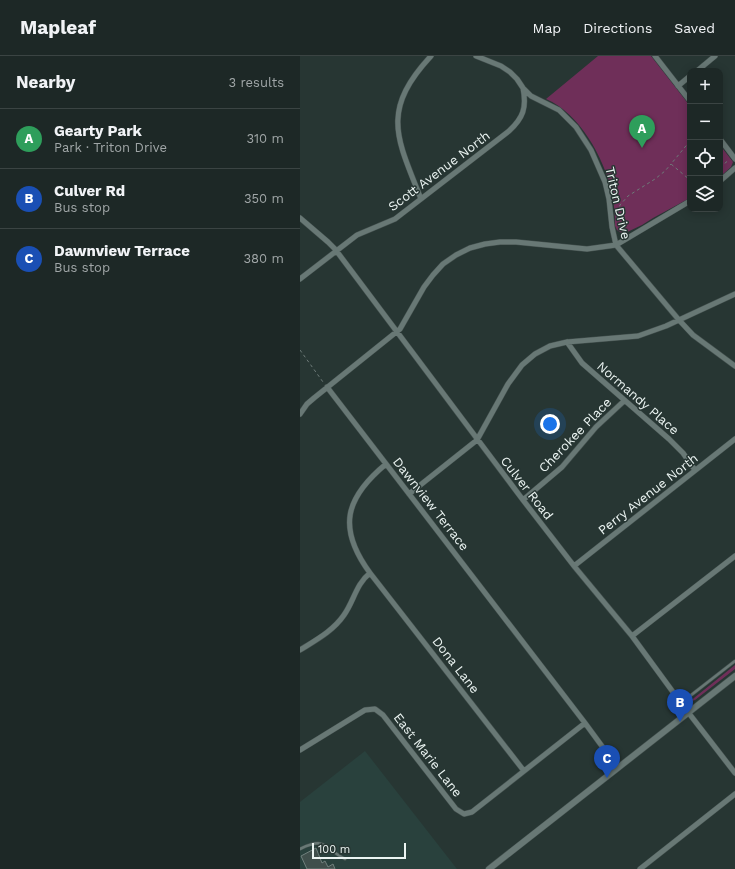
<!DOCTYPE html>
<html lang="en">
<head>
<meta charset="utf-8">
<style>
	:root { --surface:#1d2826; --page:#2a3432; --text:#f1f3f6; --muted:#a0a6a7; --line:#3b4443; --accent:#d93025 }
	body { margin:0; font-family:"Work Sans",sans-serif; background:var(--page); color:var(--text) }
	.controls { position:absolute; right:12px; top:12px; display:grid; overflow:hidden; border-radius:8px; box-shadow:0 2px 10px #0003 }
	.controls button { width:36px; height:36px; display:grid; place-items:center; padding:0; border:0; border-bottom:1px solid var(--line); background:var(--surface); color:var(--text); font:20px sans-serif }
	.scale { position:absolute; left:12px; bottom:10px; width:94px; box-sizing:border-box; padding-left:4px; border:2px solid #ebf4f2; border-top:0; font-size:11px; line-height:14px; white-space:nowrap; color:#ebf4f2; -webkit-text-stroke:3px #273633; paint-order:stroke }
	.you { position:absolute; left:250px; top:368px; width:14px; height:14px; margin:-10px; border:3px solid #fff; border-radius:50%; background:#1a73e8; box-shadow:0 0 0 6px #1a73e833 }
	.badge { display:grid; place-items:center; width:26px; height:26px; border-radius:50%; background:var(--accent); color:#fff; font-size:13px; font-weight:700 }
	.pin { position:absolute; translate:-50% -33px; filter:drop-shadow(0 1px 2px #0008) }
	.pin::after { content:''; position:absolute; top:21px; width:14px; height:12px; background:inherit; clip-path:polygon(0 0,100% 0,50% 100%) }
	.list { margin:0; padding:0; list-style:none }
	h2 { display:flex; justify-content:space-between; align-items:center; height:52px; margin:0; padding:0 16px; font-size:17px }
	h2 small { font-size:13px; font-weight:400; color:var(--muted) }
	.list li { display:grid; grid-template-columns:26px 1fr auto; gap:12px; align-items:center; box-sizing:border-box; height:60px; padding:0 16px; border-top:1px solid var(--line) }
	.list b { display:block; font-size:15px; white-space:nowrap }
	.list p { margin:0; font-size:13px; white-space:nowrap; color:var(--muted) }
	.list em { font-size:13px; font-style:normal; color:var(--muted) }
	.icon { flex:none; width:22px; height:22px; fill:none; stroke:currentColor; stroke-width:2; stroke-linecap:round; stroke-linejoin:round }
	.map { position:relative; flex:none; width:435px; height:813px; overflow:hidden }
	header { display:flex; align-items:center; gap:24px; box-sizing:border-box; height:56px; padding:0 20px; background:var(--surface); border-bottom:1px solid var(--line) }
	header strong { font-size:19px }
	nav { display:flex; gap:22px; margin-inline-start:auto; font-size:14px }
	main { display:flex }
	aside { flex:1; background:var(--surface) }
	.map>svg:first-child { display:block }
	.built { fill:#29413d }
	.green { fill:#6f2f59 }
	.building { fill:#404f4c; stroke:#70807d }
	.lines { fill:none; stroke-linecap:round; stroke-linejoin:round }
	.service-casing { stroke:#44514f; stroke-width:3.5 }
	.minor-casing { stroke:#44514f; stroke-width:6 }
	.tertiary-casing { stroke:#44514f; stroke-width:7 }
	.path { stroke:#6e7b79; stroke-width:1; stroke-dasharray:3 3; stroke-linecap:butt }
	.service { stroke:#687875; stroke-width:2.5 }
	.minor { stroke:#687875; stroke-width:5 }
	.tertiary { stroke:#687875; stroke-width:6 }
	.labels { text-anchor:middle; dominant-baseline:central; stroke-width:3; stroke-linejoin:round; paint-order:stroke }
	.street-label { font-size:13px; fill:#ebf4f2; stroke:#273633 }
</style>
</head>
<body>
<header>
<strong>Mapleaf</strong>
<nav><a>Map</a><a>Directions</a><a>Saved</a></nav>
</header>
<main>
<aside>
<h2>Nearby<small>3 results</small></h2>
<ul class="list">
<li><span class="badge" style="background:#2e9e5b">A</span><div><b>Gearty Park</b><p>Park · Triton Drive</p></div><em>310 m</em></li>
<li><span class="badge" style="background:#1a4fb4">B</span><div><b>Culver Rd</b><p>Bus stop</p></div><em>350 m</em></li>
<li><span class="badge" style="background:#1a4fb4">C</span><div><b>Dawnview Terrace</b><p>Bus stop</p></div><em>380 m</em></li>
</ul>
</aside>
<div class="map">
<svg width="435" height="813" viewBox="0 0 435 813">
	<rect width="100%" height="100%" fill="#273633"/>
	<!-- built -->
	<path class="built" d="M65,695l92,118h-157v-67z"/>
	<!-- green -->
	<path class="green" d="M298,0h53l39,50v92l-37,20 -11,7 -19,9 -6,-4 -2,-4c0,-11 -1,-23 -3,-34 -9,-36 -32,-78 -66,-93z
		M420,89l13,17 -2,5 -11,10z
		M435,609v4l-40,31 -6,2z"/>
	<!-- building -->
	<path class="building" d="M16,792l6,15 3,-2 3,6 5,-3 2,5h-28l-6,-13z"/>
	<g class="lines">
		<!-- service casing -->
		<g class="service-casing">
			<path id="service" d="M381,647l54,-42
				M0,793c27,-13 23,-1 45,10"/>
		</g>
		<!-- minor casing -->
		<g class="minor-casing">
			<path id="minor" d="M176,0l25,10 9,6 7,7 6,9 8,8 28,14 17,17 15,23 14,32 4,17 3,28 4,18 63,75 14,15 42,31
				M355,0l35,45
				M397,15l18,-15
				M378,30l12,-10
				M420,83l15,20
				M420,125l15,-13
				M121,143c-24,-61 -41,-88 10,-143
				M0,162l28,24 7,7 188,251 51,66 58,70 49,67 54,70
				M0,223l57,-44 38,-16 114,-88c14,-13 18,-23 14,-43
				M267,286l15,21 87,76 14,14 12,17
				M27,331l258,336 33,45
				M0,358l7,-10 7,-6 86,-69 24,-42 9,-12 10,-11 13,-9 14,-7 15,-4 15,-2h16l71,7 29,-4 74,-44
				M109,438l68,-54 31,-56 14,-19 13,-11 15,-8 17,-4 71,-6 28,-10 69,-32
				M223,444l39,-33 34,-40 28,-26
				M274,510l161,-127
				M70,517l154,198
				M332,580l103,-80
				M0,594c16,-10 33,-19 44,-35 10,-14 12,-31 26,-42 -33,-45 -25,-75 16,-109
				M0,694l65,-40 10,-1 8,6 73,94 8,5 8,-2 113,-89
				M340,813l95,-75"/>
		</g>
		<!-- tertiary casing -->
		<g class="tertiary-casing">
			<path id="tertiary" d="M189,813l246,-193"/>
		</g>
		<!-- path -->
		<path class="path" d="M390,85l-19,23 19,16
			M420,111l9,-7
			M317,162l3,-13 8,-9 27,-17 10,-8 6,-7
			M0,294l23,32"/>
		<!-- service -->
		<use href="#service" class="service"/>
		<!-- minor -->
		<use href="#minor" class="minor"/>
		<!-- tertiary -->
		<use href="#tertiary" class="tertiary"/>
	</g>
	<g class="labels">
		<!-- street labels -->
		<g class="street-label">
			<text transform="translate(139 115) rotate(-37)">Scott Avenue North</text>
			<text transform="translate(318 147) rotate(77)">Triton Drive</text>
			<text transform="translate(338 342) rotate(41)">Normandy Place</text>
			<text transform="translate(275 379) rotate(-46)">Cherokee Place</text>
			<text transform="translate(227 432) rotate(52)">Culver Road</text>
			<text transform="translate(348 438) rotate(-38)">Perry Avenue North</text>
			<text transform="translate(131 448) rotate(52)">Dawnview Terrace</text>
			<text transform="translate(156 609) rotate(52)">Dona Lane</text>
			<text transform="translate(128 699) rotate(52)">East Marie Lane</text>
		</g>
	</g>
</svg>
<div class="controls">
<button>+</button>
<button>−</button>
<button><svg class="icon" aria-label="locate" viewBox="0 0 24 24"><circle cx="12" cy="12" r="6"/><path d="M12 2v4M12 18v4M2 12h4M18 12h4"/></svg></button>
<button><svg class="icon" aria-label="layers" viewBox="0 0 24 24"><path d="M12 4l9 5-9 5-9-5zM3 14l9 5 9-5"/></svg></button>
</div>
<div class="scale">100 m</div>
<div class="you"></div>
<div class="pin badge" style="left:342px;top:92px;background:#2e9e5b">A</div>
<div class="pin badge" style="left:380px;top:666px;background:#1a4fb4">B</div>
<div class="pin badge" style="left:307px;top:722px;background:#1a4fb4">C</div>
</div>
</main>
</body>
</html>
